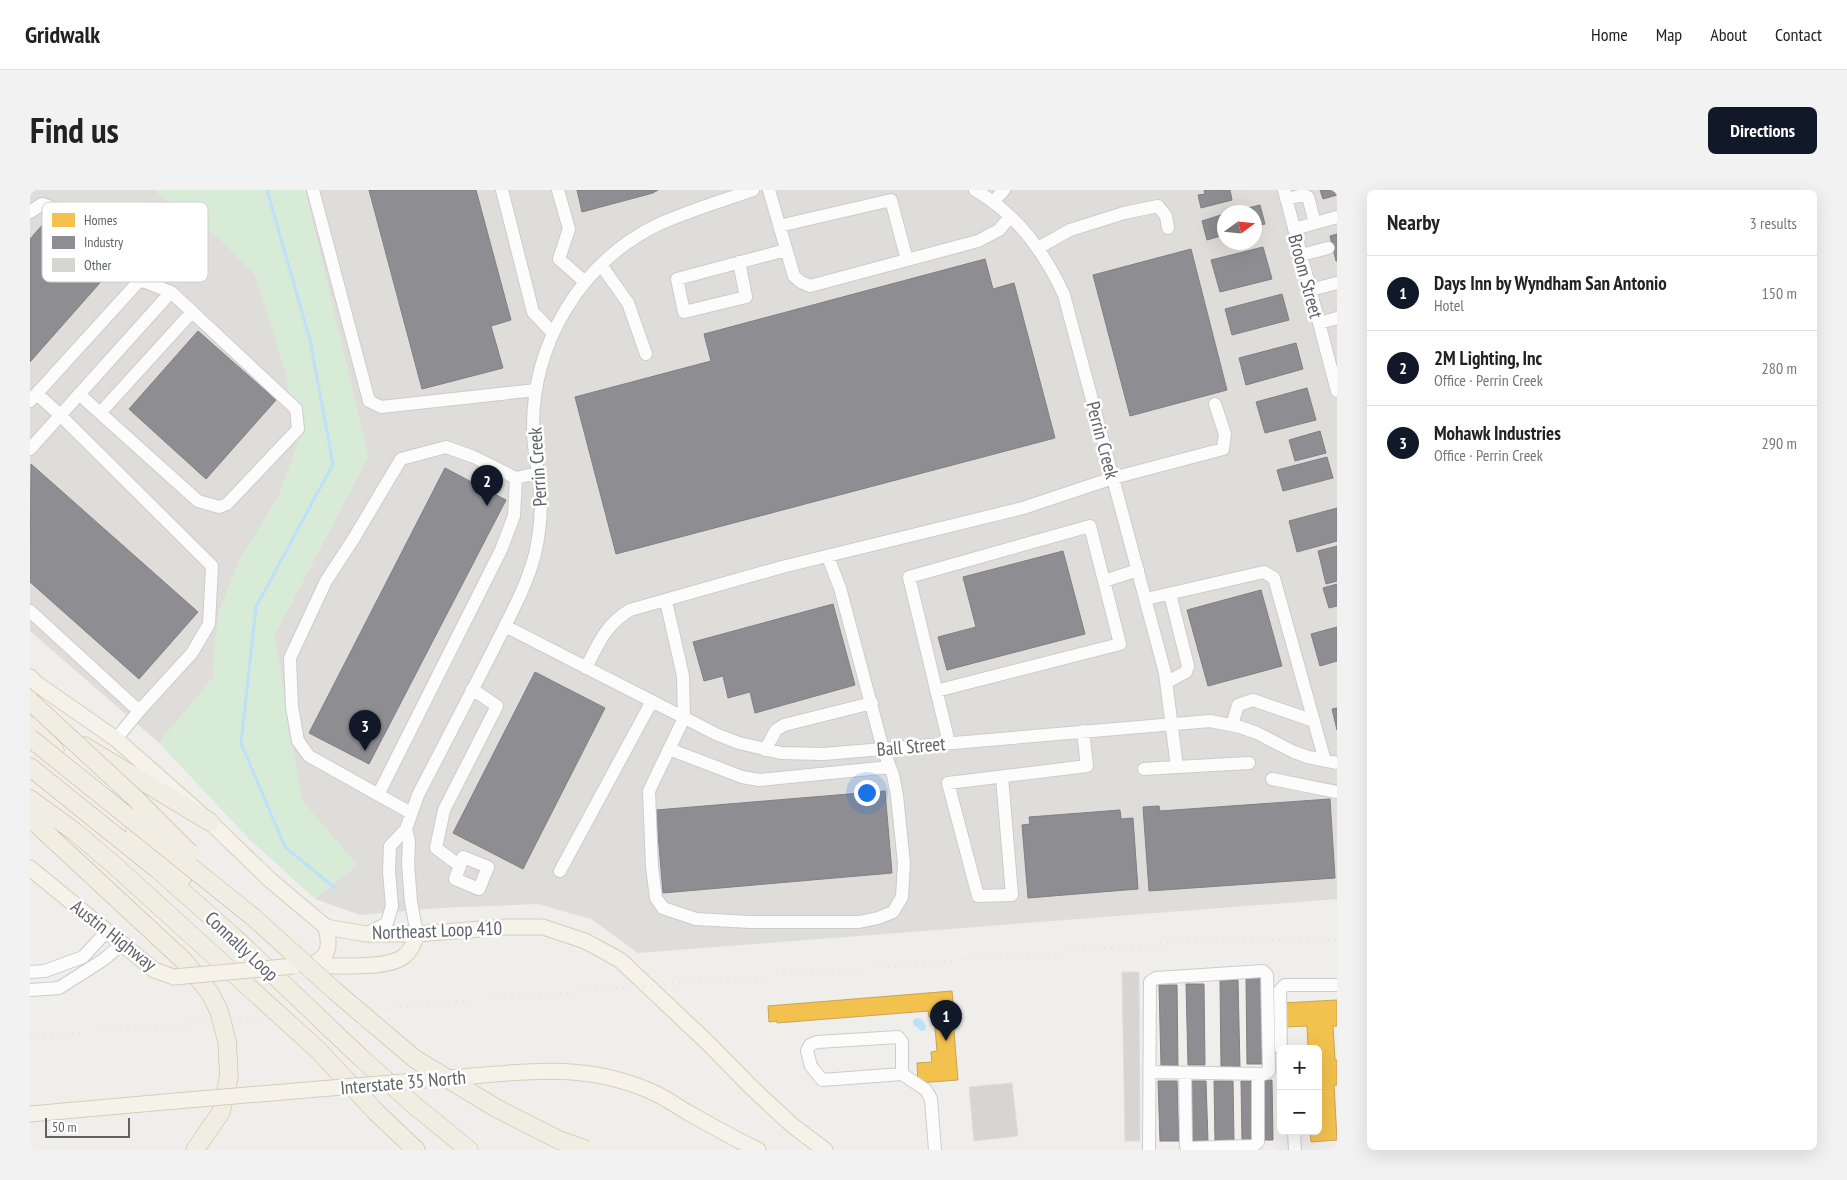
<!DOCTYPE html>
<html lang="en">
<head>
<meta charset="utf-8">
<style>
	:root { --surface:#fff; --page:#f2f2f2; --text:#222; --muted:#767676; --line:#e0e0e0; --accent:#111827 }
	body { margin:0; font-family:"PT Sans Narrow",sans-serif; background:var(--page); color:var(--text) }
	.controls { position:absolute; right:15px; bottom:15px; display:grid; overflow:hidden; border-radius:8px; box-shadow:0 5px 20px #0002 }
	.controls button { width:45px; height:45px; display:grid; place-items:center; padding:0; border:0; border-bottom:1px solid var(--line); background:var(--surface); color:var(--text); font:25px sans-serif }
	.compass { position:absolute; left:1187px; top:15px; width:45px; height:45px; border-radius:50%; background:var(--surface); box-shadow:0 5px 20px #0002; rotate:75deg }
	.scale { position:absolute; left:15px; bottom:12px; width:85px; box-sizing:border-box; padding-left:5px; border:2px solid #5f6368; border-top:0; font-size:14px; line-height:18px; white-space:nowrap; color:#5f6368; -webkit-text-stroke:4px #fff; paint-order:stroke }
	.you { position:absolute; left:836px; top:602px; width:18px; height:18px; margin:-12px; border:4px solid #fff; border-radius:50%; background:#1a73e8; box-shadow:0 0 0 8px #1a73e833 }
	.badge { display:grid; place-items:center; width:32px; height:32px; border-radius:50%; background:var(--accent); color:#fff; font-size:16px; font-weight:700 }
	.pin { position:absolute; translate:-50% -41px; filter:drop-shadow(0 1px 2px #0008) }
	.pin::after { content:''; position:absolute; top:26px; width:18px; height:15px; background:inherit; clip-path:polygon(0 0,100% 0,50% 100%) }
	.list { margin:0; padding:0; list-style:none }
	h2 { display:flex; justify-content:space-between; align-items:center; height:65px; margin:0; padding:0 20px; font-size:21px }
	h2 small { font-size:16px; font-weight:400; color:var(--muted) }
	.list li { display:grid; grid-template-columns:32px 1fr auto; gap:15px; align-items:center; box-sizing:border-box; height:75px; padding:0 20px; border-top:1px solid var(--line) }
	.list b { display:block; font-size:19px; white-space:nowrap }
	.list p { margin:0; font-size:16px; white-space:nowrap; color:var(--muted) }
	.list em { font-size:16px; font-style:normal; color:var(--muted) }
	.map { position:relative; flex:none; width:1307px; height:960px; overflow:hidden; border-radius:8px }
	header { display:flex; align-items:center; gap:30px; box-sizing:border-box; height:70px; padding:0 25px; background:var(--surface); border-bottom:1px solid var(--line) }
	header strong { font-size:24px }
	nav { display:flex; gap:28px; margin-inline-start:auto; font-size:18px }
	.intro { display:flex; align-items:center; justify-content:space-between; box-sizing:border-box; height:120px; padding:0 30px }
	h1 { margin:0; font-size:35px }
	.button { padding:12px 22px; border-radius:8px; background:var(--accent); color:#fff; font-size:18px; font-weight:700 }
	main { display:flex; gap:30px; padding:0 30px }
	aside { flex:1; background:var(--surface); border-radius:8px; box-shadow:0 5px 20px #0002 }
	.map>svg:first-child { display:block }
	.industrial { fill:#dfddda; fill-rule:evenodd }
	.green { fill:#d8ebd6 }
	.water { fill:#bfe0f9 }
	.homes { fill:#f2c14e; stroke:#c6a556 }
	.industry { fill:#8d8d92; stroke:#7f8085 }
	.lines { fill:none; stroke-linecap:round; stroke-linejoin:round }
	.stream { stroke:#bfe0f9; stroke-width:3 }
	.building { fill:#d6d5d3; stroke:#deddd9 }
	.minor-casing { stroke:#cbcccc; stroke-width:14 }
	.major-casing { stroke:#d7ceb8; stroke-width:17 }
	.highway-casing { stroke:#c8b996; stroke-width:19 }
	.minor { stroke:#fdfcfc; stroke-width:12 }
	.major { stroke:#f4f2e9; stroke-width:15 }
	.highway { stroke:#f0ede3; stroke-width:18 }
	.rail { stroke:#e4e4e4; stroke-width:3; stroke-dasharray:1 6; stroke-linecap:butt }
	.major-bridge-casing { stroke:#d7ceb8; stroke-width:17; stroke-linecap:butt }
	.highway-bridge-casing { stroke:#c8b996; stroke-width:19; stroke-linecap:butt }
	.major-bridge { stroke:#f4f2e9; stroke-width:15 }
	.highway-bridge { stroke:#f0ede3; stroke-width:18 }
	.labels { text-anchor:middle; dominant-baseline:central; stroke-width:5; stroke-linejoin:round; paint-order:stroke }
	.street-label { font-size:19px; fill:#5f6368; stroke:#fff }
	.key { fill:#fff; stroke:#cfd0d2; stroke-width:1 }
	.key-label { font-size:14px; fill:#5f6368 }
</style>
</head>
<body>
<header>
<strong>Gridwalk</strong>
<nav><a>Home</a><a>Map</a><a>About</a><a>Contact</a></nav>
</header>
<div class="intro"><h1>Find us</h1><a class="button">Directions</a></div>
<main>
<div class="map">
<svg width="1307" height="960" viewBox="0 0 1307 960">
	<rect width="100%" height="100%" fill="#efeeea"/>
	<!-- industrial -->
	<path class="industrial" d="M0,0h125l24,23 40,25 36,36 30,95 13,74 -19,53 -39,64 -21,52 -5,39 -1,27 -54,65 -129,-112z
		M275,0h1032v709l-699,54 -47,-34 -53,-15 -99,4 -79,7 -45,-16 42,-34 -55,-64 -28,-165 94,-179zM1194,22h30v30h-30z"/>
	<!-- green -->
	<path class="green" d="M125,0h150l63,267 -94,179 28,165 55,64 -42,34 -66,-60 -90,-96 54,-65 1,-27 5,-39 21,-52 39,-64 19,-53 -13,-74 -30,-95 -36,-36 -40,-25z"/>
	<!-- water -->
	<path class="water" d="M886,828c7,0 10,6 10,12l-5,1 -8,-7v-4z"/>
	<!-- homes -->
	<path class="homes" d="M922,801l2,21 -9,1 1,6h7l5,61 -40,3 -1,-20 15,-1 -1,-10 6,-1 -3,-35 -5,1 -1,-6 -151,12v-2l-8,1 -1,-16z
		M1307,810v26h-4l2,34h2v25h-3l3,55 -26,2 -1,-11h8v-82h-10l-1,-23 -22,1 -2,-24z"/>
	<!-- industry -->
	<path class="industry" d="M339,0h107l35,130 -20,6 12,42 -81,21z
		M547,0h81l-5,3 -71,19z
		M1174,0h26l2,10 -31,8 -3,-13 7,-1z
		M1290,0h17v5l-14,4z
		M1230,15l5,19 -11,3v-15h-22z
		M22,24l61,54 -83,94v-123z
		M1194,24v21l-17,5 -5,-19z
		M1307,44v27h-1l-6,-25z
		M1233,57l9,32 -52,13 -9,-32z
		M1161,59l36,141 -97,26 -37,-141z
		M955,69l8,30 21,-6 41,155 -439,116 -41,-157 136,-36 -7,-27z
		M1252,104l7,26 -57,15 -7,-26z
		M168,141l78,69 -70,79 -77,-70z
		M1266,153l7,26 -57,16 -7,-27z
		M1277,198l9,32 -51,13 -9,-31z
		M1290,241l6,22 -31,8 -6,-21z
		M1297,267l6,21 -50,13 -6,-21z
		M1,274l167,148 -59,67 -109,-97z
		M415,278l61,32 -137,264 -60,-31z
		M1307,318v33l-40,11 -8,-31z
		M1307,356v35l-11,3 -8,-33z
		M1033,361l22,83 -138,36 -9,-33 38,-10 -13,-50z
		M1307,394v22l-8,2 -6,-20z
		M1231,400l21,76 -74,20 -21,-76z
		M803,414l22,81 -100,28 -5,-21 -22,6 -5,-22 -19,5 -11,-39z
		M1307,437v34l-17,5 -9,-32z
		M505,482l70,36 -82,161 -70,-36z
		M1307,518v22l-5,-21z
		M855,601l7,82 -229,20 -7,-83z
		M1300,609l5,79 -186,13 -6,-84 16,-1 1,5z
		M1090,620l1,9 12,-1 5,71 -110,9 -6,-73 8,-1 -1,-7z
		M1234,786l2,88h-19l-1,-87z
		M1190,790h18l2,88h-19z
		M1156,794h18l1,81h-17z
		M1129,795h18l1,81h-17z
		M1242,890l1,60h-11v-59z
		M1128,891h19l2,60h-19z
		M1157,891h19l2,60h-20z
		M1184,891h19l1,60h-19z
		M1211,891h11l1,59 -11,1z"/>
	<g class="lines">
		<!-- stream -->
		<path class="stream" d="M237,0l43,150 23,124 -77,143 -15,136 44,104 50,41"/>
	</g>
	<!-- building -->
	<path class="building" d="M1092,782h17l1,169h-15z
		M982,893l6,53 -44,5 -5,-54z"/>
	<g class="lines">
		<!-- minor casing -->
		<g class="minor-casing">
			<path id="minor" d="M283,0l56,211 12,6 155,-17
				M472,0l31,122 20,21
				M528,0l11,39 -10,30 26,23
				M739,0l25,86 7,6 9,4 168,-45 21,-11 11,-13
				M945,0c42,24 69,61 89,105l101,378 12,94 72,-4
				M1254,0l53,201
				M1256,9l18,-4 4,2 7,26
				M963,12l11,-12
				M0,22l12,-8 30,10 68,66 31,12 125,117 2,20 -71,75 -8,3 -21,-6 -119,-107
				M749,36l112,-26 16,60
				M1264,39l43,-12
				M1008,58l32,-18 54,-17 34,-7 8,10 2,12
				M1271,65l27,-7
				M709,72l7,35 -62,15 -7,-33 109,-29
				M571,75l27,38 18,51
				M1280,100l27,-7
				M1289,133l18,-5
				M0,211l110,-121
				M70,223l92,-101
				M0,259l141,-157
				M1074,391l34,-11
				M1116,409l118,-27 10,6 51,183
				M636,411l17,75 1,42 -35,73 3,76 4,31 7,10 33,11 54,3h109l19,-4 15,-6 9,-15 2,-34 -7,-67 -4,-21 -10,-26 -43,-161 -12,-31
				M0,421l109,100 53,-58 17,-29 3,-58 -152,-151 -23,-21
				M475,436l213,109 21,8 42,10 43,1 386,-33 30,6 17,6 37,19 14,5 29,6
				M556,478c12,-24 20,-44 44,-58l152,-43 241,-59 90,-30 110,-29 2,-15 -10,-30
				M1137,492l19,-10 2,-6 -18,-72
				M906,501l184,-47 -30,-118 -181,51 40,166
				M1202,535l6,-20 15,-5 61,21
				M86,549l23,-28
				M639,559l73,28 17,3 131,-13
				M735,560l11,-20 8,-5 88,-22
				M1114,579l33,-2
				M972,587l10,118 -34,1 -30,-113 139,-17 -4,-35
				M1242,589l65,13
				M348,605l123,-245 13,-34 2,-38
				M381,623l-102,-57 -11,-15 -6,-34 -2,-49 36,-77 28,-43 47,-79 45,-12 28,10 42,21 22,-5
				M430,676l3,-9 25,10 -9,22 -24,-10 5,-13 -24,-18 8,-38 53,-104 -25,-17
				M530,681l92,-170
				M336,744l21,-11 5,-17 -3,-34 1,-26 16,-17
				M387,744l-6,-32 -3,-38 1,-23 -3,-12 12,-34c24,-47 49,-94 73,-141 16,-33 35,-65 44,-100 5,-22 7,-46 5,-68 -2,-18 -7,-37 -7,-56 -1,-86 47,-167 124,-205 31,-14 64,-24 96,-35
				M0,782l15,-1 38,-14 24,-26
				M0,800l29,-2 44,-28 19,-16
				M1251,859l-1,-59 5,-5h52
				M1155,883l1,73 1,2 66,-2 5,-4v-68
				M872,884v-32l-4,-5 -81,5 -7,3 -3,6 4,15 11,14 80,-6 24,16 5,9 4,51
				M1264,941l1,19
				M1119,960l1,-168 6,-4 107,-7 4,4 2,96 -5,3 -115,-2"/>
		</g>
		<!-- major casing -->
		<g class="major-casing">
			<path id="major" d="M0,487l7,7 79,55 94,83 59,57 57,48 40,7h51l89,-7h37l42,14 35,19 88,83 43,44 42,39 32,24
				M0,678l124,102 20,7
				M278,776c21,-8 23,-18 18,-39
				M279,776c24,-1 76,4 94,-9 8,-6 11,-14 14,-23
				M443,886c63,-6 118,-11 177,15 13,5 25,14 37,21 23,13 46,26 71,38
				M0,924l146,-13"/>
		</g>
		<!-- highway casing -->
		<g class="highway-casing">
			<path id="highway" d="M0,535l25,25
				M54,556l126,76
				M0,577l127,102 77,68 126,120 54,48 55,45
				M0,609l45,33 38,32 205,186 58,62 40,38
				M0,628l154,143 26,32 9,18 8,30 2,35 -8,36 -26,38
				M105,640l48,47"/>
		</g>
		<!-- minor -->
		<use href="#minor" class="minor"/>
		<!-- major -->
		<use href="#major" class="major"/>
		<!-- highway -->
		<use href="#highway" class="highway"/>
		<!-- rail -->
		<path class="rail" d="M0,847l1154,-95 153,-3"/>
		<!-- major-bridge casing -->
		<g class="major-bridge-casing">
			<path id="major-bridge" d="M144,787l120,-11
				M146,911l297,-25"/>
		</g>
		<!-- highway-bridge casing -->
		<g class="highway-bridge-casing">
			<path id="highway-bridge" d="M0,511l106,98 54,54
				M0,548l223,179 83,75 79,67 81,49 63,32 28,10"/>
		</g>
		<!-- major-bridge -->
		<use href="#major-bridge" class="major-bridge"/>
		<!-- highway-bridge -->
		<use href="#highway-bridge" class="highway-bridge"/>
	</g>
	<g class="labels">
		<!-- street labels -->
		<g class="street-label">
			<text transform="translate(1276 86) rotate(75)">Broom Street</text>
			<text transform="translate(1073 250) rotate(75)">Perrin Creek</text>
			<text transform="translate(507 277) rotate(-94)">Perrin Creek</text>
			<text transform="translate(881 556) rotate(-5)">Ball Street</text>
			<text transform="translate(407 740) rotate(-2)">Northeast Loop 410</text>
			<text transform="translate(84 745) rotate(38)">Austin Highway</text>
			<text transform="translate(212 756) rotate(43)">Connally Loop</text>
			<text transform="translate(373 892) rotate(-5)">Interstate 35 North</text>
		</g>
	</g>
	<!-- legend -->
	<rect x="12" y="12" width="166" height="80" rx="8" class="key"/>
	<rect x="22" y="23" width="23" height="14" fill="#f2c14e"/>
	<rect x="22" y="46" width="23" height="13" fill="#8d8d92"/>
	<rect x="22" y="68" width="23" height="14" fill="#d6d5d3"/>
	<g class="key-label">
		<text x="54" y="35">Homes</text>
		<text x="54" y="57">Industry</text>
		<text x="54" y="80">Other</text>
	</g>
</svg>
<div class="controls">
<button>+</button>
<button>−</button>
</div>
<svg class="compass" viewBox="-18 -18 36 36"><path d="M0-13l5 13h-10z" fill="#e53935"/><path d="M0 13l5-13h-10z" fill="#767676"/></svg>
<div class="scale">50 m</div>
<div class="you"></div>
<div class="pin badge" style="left:916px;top:851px">1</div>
<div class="pin badge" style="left:457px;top:316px">2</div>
<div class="pin badge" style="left:335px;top:561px">3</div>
</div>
<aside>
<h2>Nearby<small>3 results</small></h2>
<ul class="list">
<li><span class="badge">1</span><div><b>Days Inn by Wyndham San Antonio</b><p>Hotel</p></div><em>150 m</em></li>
<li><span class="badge">2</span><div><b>2M Lighting, Inc</b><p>Office · Perrin Creek</p></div><em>280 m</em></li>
<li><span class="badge">3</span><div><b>Mohawk Industries</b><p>Office · Perrin Creek</p></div><em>290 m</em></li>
</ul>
</aside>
</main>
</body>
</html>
